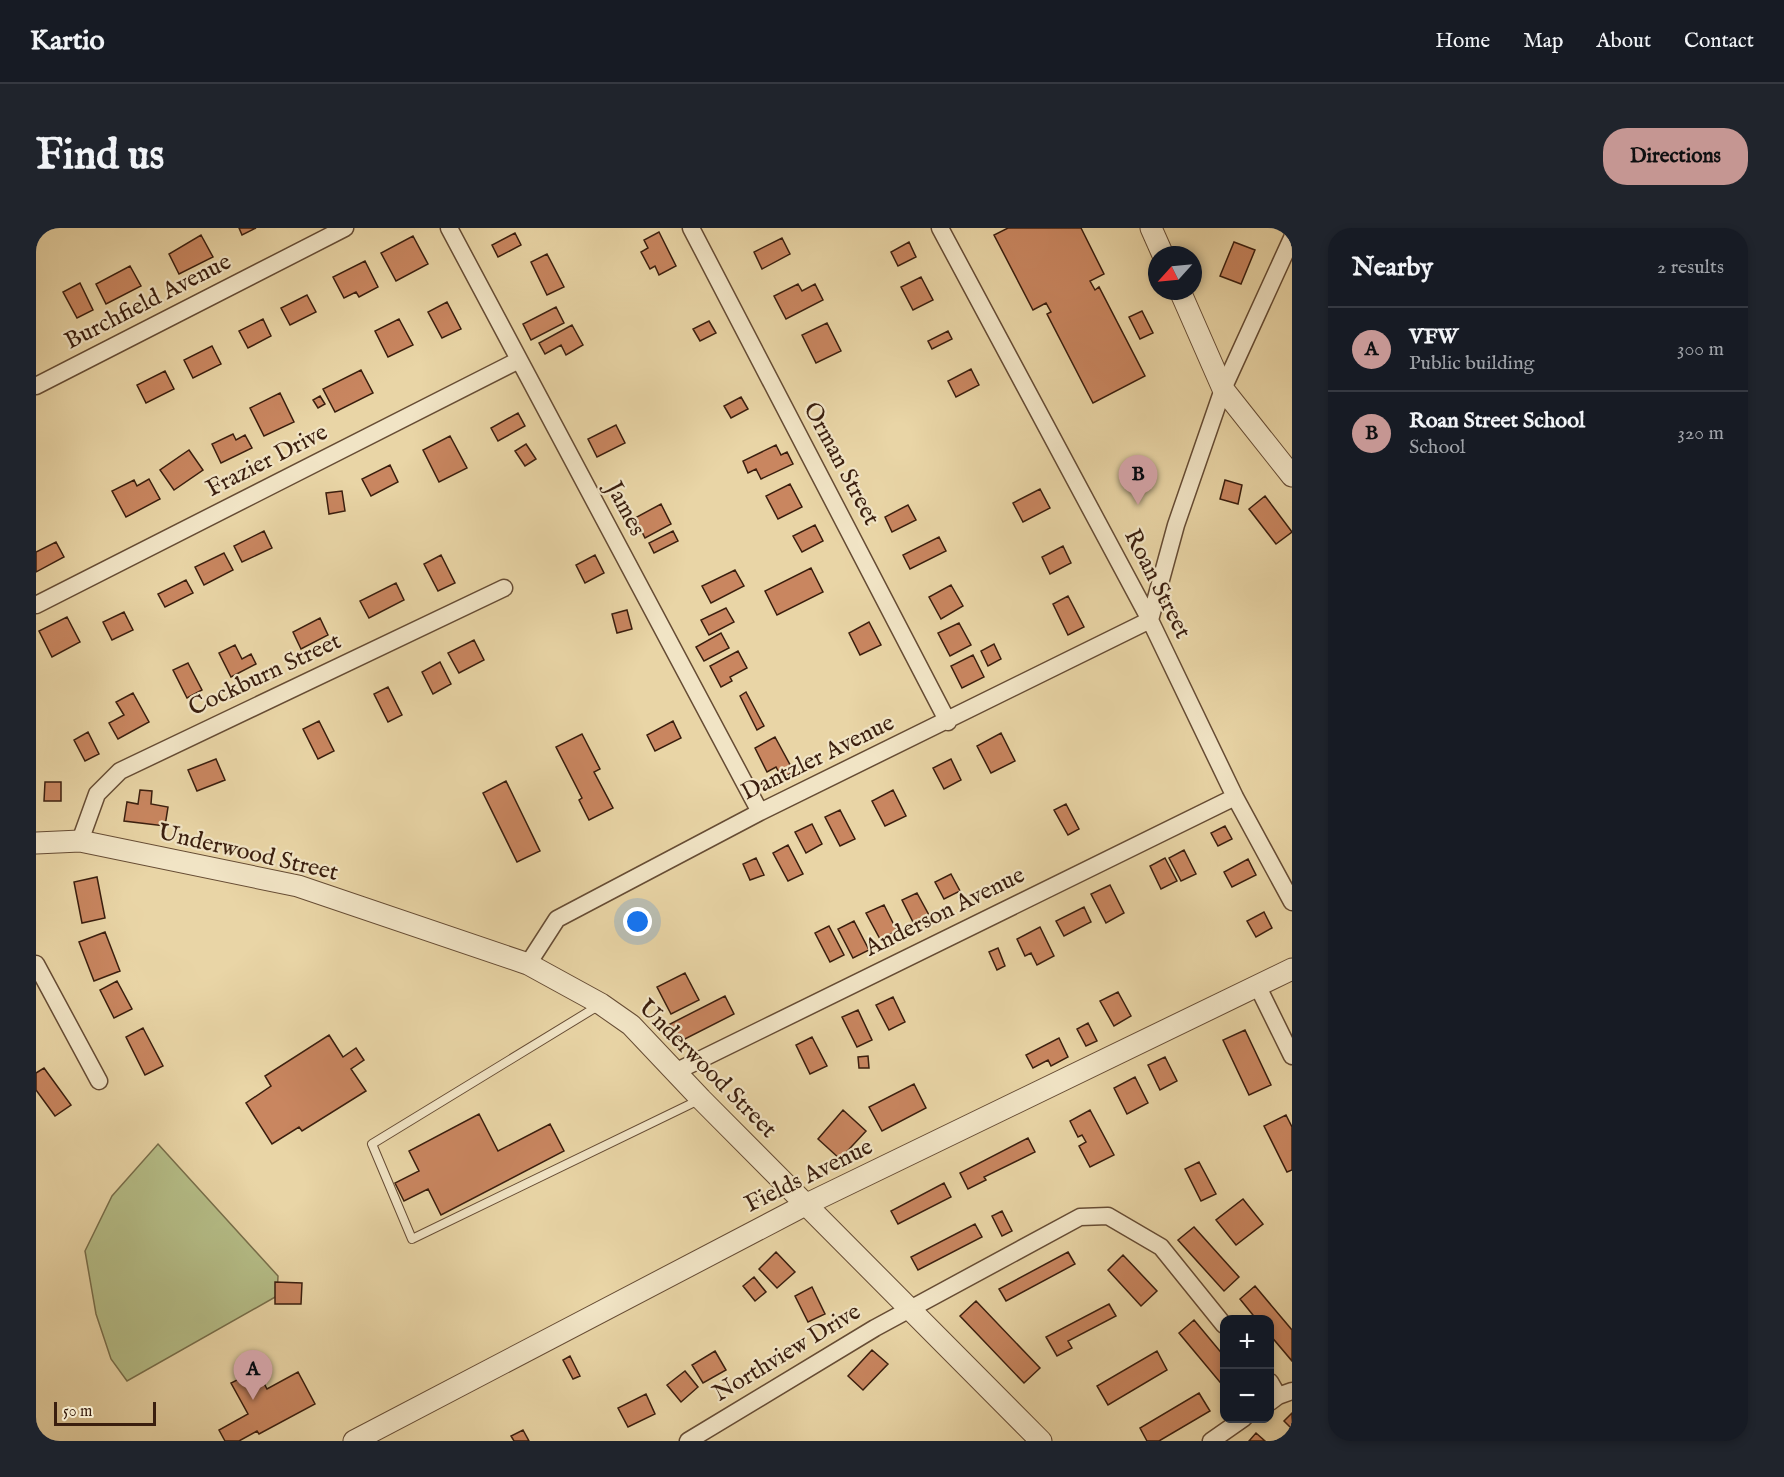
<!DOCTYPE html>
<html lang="en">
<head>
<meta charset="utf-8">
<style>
	:root { --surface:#171b24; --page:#20242c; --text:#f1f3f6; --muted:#9ea1a6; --line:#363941; --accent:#c59692 }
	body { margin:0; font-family:"IM FELL English",serif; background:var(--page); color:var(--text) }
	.controls { position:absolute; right:18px; bottom:18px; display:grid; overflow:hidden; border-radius:12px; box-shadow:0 3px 9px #0003 }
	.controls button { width:54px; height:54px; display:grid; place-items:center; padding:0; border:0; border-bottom:2px solid var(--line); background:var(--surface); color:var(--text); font:30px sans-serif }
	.compass { position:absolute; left:1112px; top:18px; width:54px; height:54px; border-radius:50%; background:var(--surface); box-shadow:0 3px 9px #0003; rotate:243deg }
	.scale { position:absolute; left:18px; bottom:15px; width:102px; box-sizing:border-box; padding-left:6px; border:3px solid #3a1e0e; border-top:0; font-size:16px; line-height:21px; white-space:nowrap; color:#3a1e0e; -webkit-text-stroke:4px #f1e4c5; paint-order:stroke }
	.you { position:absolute; left:602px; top:694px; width:21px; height:21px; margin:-15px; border:4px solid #fff; border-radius:50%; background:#1a73e8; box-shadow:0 0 0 9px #1a73e833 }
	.badge { display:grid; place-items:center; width:39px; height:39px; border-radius:50%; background:var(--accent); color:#111; font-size:20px; font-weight:700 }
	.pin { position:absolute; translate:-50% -50px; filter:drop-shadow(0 2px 3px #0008) }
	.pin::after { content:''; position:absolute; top:32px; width:21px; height:18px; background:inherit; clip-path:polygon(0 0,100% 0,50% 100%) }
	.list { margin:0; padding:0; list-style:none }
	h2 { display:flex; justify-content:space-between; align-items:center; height:78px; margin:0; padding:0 24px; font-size:26px }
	h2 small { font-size:20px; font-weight:400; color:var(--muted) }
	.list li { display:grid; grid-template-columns:39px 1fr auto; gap:18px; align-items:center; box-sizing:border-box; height:84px; padding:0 24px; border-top:2px solid var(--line) }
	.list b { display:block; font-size:22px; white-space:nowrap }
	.list p { margin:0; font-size:20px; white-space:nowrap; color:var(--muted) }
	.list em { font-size:20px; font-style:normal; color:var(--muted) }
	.map { position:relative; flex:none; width:1256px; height:1213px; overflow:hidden; border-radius:24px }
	header { display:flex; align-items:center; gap:36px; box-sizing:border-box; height:84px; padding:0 30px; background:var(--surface); border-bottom:2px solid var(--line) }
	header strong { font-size:28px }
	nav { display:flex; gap:33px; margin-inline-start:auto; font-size:21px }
	.intro { display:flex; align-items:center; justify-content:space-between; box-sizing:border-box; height:144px; padding:0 36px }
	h1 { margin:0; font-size:42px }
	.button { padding:15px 27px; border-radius:24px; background:var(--accent); color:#111; font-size:21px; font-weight:700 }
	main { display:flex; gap:36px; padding:0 36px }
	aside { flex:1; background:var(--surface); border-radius:24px; box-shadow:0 3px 9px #0003 }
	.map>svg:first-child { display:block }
	.green { fill:#b5bd87; stroke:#786e4a; stroke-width:1.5 }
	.building { fill:#c98660; stroke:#3a1e0e; stroke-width:1.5 }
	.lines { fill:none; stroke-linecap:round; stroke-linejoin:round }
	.service-casing { stroke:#664c34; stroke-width:10 }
	.minor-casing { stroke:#664c34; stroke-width:19 }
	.tertiary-casing { stroke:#664c34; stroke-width:23 }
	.service { stroke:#f1e4c5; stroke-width:8 }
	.minor { stroke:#f1e4c5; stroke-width:16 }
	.tertiary { stroke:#f1e4c5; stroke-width:21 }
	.labels { text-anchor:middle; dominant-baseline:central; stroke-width:4.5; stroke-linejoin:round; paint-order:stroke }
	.street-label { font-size:24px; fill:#3a1e0e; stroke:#f1e4c5 }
</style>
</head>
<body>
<header>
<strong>Kartio</strong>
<nav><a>Home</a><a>Map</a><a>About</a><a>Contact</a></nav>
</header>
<div class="intro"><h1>Find us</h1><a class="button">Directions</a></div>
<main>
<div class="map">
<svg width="1256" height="1213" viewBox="0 0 1256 1213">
	<rect width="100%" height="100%" fill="#e9d5a6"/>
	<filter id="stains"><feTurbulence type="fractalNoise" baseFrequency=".00333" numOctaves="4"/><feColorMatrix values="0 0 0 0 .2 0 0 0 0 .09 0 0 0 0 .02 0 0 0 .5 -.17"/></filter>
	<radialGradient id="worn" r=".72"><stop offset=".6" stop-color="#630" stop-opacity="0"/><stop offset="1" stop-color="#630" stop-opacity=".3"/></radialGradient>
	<!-- green -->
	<path class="green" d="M122,916l120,132 -1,20 -150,85 -16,-22 -15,-45 -11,-63 27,-55z"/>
	<!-- building -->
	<path class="building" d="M203,0h17l-14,7z
		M972,0h73l23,46 -14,7 5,9 4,-3 46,89 -52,27 -46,-89 4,-2 -5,-9 -13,7 -39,-75z
		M623,4l17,34 -17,9 -4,-9 -5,3 -9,-17 7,-4 -4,-8z
		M479,5l6,12 -23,12 -6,-12z
		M165,7l12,22 -34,17 -10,-20z
		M377,8l15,28 -32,17 -15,-28z
		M746,10l8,16 -28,15 -8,-17z
		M873,14l7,15 -18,9 -7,-14z
		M1198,14l21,8 -14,34 -21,-8z
		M511,26l17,33 -17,8 -16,-33z
		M329,33l13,26 -19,10 -3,-5 -12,6 -11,-21z
		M94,38l11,20 -35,18 -10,-20z
		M885,49l12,23 -20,10 -12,-23z
		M44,55l13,27 -16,8 -14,-26z
		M762,56l4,7 13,-7 8,16 -37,19 -12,-23z
		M271,67l9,17 -26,13 -9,-17z
		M411,74l14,27 -19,9 -14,-26z
		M520,79l8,16 -33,17 -8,-16z
		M1106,83l11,22 -13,6 -11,-22z
		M227,91l8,17 -23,12 -9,-17z
		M363,91l14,26 -25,12 -13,-26z
		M673,93l7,12 -16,8 -7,-12z
		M791,95l14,28 -25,12 -14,-28z
		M536,97l11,20 -17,10 -5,-10 -16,9 -6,-11z
		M912,103l4,8 -20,10 -4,-8z
		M176,118l9,18 -28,14 -9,-18z
		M935,141l8,16 -23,12 -8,-16z
		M325,142l12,23 -38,19 -12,-23z
		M129,143l9,18 -28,14 -9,-18z
		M244,165l14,29 -30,14 -14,-28z
		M284,168l5,8 -7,4 -5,-8z
		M705,169l7,12 -17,9 -7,-12z
		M482,185l7,13 -27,15 -7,-13z
		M580,197l9,18 -28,14 -9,-18z
		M197,206l3,6 9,-5 7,13 -31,15 -9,-19z
		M414,208l17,32 -28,14 -16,-32z
		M490,216l10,15 -11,7 -10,-15z
		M740,217l5,10 6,-3 6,12 -32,15 -5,-10 -8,4 -5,-12z
		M153,222l14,20 -29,20 -14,-20z
		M354,237l8,17 -27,14 -9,-17z
		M113,251l11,20 -34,18 -14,-26 22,-11 3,6z
		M1189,252l17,5 -4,19 -18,-5z
		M754,256l12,23 -24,12 -12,-23z
		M1004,261l10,19 -27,14 -10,-19z
		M306,263l3,20 -16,3 -3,-21z
		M1229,268l27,36 -16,12 -27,-35z
		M625,276l10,20 -26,14 -10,-20z
		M872,277l8,15 -24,12 -7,-15z
		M779,297l8,16 -21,11 -9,-16z
		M228,303l8,17 -30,14 -8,-16z
		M637,303l5,10 -24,12 -5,-10z
		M903,309l7,14 -36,18 -7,-14z
		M20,314l8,15 -28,15v-20z
		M1027,318l8,17 -21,11 -8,-17z
		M188,325l9,17 -29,15 -9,-18z
		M405,327l14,28 -17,8 -14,-27z
		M559,327l9,18 -19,10 -9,-18z
		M775,340l12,24 -46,23 -12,-24z
		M699,342l9,16 -33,17 -9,-17z
		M150,352l7,13 -28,14 -7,-13z
		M360,355l8,17 -35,18 -9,-17z
		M915,357l12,21 -22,13 -12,-22z
		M1032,368l16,31 -16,8 -15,-31z
		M690,380l8,14 -25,13 -8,-15z
		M591,382l5,19 -15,4 -5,-19z
		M88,384l9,18 -21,10 -9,-18z
		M31,389l13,25 -28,15 -13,-26z
		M284,390l8,17 -27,14 -8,-17z
		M833,394l12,23 -21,10 -11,-22z
		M923,395l12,22 -21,11 -12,-23z
		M685,405l8,15 -25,13 -8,-14z
		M438,412l10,20 -25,13 -11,-20z
		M958,416l7,15 -13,7 -7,-15z
		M199,417l7,14 9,-5 5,10 -25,13 -12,-24z
		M702,423l9,17 -17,9 2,4 -11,6 -11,-21z
		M937,427l11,22 -22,11 -11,-22z
		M404,434l11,22 -18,10 -11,-22z
		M152,435l14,27 -15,8 -14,-28z
		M352,459l14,28 -14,7 -14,-28z
		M710,464l18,34 -7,4 -17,-34z
		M97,465l16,29 -31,17 -9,-16 15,-8 -8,-13z
		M283,493l15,30 -16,8 -15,-30z
		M637,493l8,17 -26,13 -8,-16z
		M52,504l11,22 -14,7 -11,-21z
		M965,505l14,28 -24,12 -14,-27z
		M546,506l18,35 -6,3 19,36 -24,12 -10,-20 3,-2 -26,-51z
		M739,509l19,35 -12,6 -6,-11 -9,5 -12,-24z
		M180,531l9,21 -28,11 -9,-21z
		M915,531l10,21 -17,9 -11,-21z
		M470,553l34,70 -23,11 -34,-69z
		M9,554h16v19h-17z
		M104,562l12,1 -1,13 17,3 -3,19 -41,-5 3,-19 11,2z
		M857,562l13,26 -21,10 -13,-25z
		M1030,576l13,25 -11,6 -14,-25z
		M804,582l15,29 -15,7 -15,-29z
		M776,596l10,20 -16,9 -11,-21z
		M1189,598l7,13 -14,7 -7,-13z
		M752,617l15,29 -15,7 -15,-28z
		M1148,622l12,24 -15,7 -12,-23z
		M720,630l8,17 -14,5 -7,-16z
		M1129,630l12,23 -16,8 -11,-23z
		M1212,631l8,16 -24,12 -8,-15z
		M915,646l9,17 -16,8 -9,-17z
		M61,649l8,41 -23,5 -8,-41z
		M1074,657l14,28 -18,10 -15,-29z
		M881,665l13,24 -16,7 -12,-24z
		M848,677l13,26 -17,8 -14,-26z
		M1048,679l7,15 -27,14 -8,-15z
		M1228,684l8,16 -16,9 -9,-16z
		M818,693l15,29 -16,8 -15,-29z
		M793,698l15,29 -14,7 -15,-29z
		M1004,699l14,29 -17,9 -6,-12 -6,3 -8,-17z
		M69,704l15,39 -26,10 -15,-39z
		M962,720l7,18 -8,4 -8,-18z
		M649,745l14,27 -28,14 -14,-27z
		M81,753l15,28 -18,9 -14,-28z
		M1082,764l13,24 -17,10 -14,-25z
		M689,768l9,18 -55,28 -9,-18z
		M857,769l12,25 -16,8 -13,-25z
		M822,782l14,30 -15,7 -15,-30z
		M1052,795l9,18 -11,5 -9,-17z
		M107,800l20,38 -18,9 -19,-38z
		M1209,802l26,55 -22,10 -26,-55z
		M293,807l14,22 13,-9 8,12 -13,9 15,22 -64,40 -3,-4 -27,17 -26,-41 25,-17 -6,-10z
		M776,809l15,29 -17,8 -14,-29z
		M1023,810l9,19 -17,9 -3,-6 -15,8 -7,-13z
		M832,828l1,12h-10l-1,-11z
		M1129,829l12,24 -17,9 -12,-25z
		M8,840l27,37 -16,11 -19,-26v-17z
		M1099,849l13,26 -21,11 -13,-26z
		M878,856l12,24 -44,23 -13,-24z
		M807,882l23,21 -26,28 -22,-20z
		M1054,882l24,45 -24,12 -11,-21 7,-4 -4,-7 -4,2 -8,-16z
		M443,886l19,37 52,-27 14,27 -123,64 -13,-26 -24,12 -9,-18 24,-12 -10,-20z
		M1250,887l6,12v43l-5,2 -23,-46z
		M992,910l7,14 -51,25 2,3 -18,9 -8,-16z
		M1163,934l17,32 -15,7 -16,-32z
		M908,955l7,14 -53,27 -7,-13z
		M1207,971l20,25 -27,21 -20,-25z
		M966,983l10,20 -10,5 -10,-20z
		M939,996l7,13 -64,33 -7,-13z
		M1158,999l45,50 -15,14 -46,-51z
		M740,1024l19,20 -18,16 -18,-19z
		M1032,1024l7,12 -69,37 -7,-12z
		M1087,1027l34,36 -16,15 -33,-36z
		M718,1049l12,15 -11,9 -12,-15z
		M239,1054l27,1 -1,21h-26z
		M1219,1058l37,44v31l-22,-26v-15h-13l-17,-21z
		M776,1059l13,27 -17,8 -13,-26z
		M940,1073l64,67 -16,15 -64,-67z
		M1073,1076l7,12 -48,25 4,7 -15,8 -11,-19z
		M1158,1092l30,36v31l-45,-54z
		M836,1122l16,14 -25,26 -15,-14z
		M679,1123l11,19 -23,13 -11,-18z
		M1121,1123l10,19 -59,35 -11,-19z
		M534,1128l10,20 -7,3 -10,-19z
		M221,1142l10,19 31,-17 17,32 -56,30 -2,-3 -18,10h-14l-6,-11 29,-16 -17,-31z
		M649,1143l13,16 -17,15 -14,-17z
		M1163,1165l11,18 -51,30h-12l-7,-13z
		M610,1166l9,20 -27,13 -10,-19z
		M1256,1185v16l-8,-8z
		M487,1202l6,11h-15l-3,-5z
		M1220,1205l9,8h-16z"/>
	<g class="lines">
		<!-- service casing -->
		<g class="service-casing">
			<path id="service" d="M562,778l-226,138 40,95 289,-140"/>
		</g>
		<!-- minor casing -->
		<g class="minor-casing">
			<path id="minor" d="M413,0l311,584
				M655,0l257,494
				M904,0l210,392 85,177 57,105
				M0,158l309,-158
				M0,377l483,-245
				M44,613l17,-47 23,-23 384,-183
				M0,736l63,117
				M492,736l29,-45 203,-107 390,-192 26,-95 47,-136 69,-151
				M1222,759l34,69
				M641,843l558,-274
				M1234,1154l8,14 -8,6
				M1242,1168l14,-5
				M652,1213l187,-113 205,-111 28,-1 53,31 63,78
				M1175,1213l33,-23"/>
		</g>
		<!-- tertiary casing -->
		<g class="tertiary-casing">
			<path id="tertiary" d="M1115,0l12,27
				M1144,63l43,98 69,87
				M0,615l44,-2 218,45 230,78 73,40 30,21 70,74 340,342
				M318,1213l453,-237 485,-235"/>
		</g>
		<!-- service -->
		<use href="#service" class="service"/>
		<!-- minor -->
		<use href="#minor" class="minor"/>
		<!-- tertiary -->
		<use href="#tertiary" class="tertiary"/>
	</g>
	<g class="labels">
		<!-- street labels -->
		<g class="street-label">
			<text transform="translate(112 74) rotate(-27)">Burchfield Avenue</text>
			<text transform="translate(231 233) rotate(-27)">Frazier Drive</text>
			<text transform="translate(805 236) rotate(62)">Orman Street</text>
			<text transform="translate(589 281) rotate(62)">James</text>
			<text transform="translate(1121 356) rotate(63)">Roan Street</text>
			<text transform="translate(229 447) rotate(-25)">Cockburn Street</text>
			<text transform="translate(782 530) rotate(-26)">Dantzler Avenue</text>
			<text transform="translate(212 625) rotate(13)">Underwood Street</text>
			<text transform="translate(909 684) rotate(-26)">Anderson Avenue</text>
			<text transform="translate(671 841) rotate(45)">Underwood Street</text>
			<text transform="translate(773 948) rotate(-26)">Fields Avenue</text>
			<text transform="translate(751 1125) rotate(-31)">Northview Drive</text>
		</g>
	</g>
	<rect width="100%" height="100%" filter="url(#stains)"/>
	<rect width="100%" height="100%" fill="url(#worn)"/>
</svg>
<div class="controls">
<button>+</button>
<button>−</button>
</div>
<svg class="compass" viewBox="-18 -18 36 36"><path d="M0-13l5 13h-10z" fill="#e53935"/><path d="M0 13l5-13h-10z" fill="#9ea1a6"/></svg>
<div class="scale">50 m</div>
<div class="you"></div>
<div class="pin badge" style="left:217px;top:1172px">A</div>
<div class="pin badge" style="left:1102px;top:277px">B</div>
</div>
<aside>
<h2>Nearby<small>2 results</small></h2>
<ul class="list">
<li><span class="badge">A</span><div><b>VFW</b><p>Public building</p></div><em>300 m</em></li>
<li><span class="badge">B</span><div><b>Roan Street School</b><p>School</p></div><em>320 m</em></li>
</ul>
</aside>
</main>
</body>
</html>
